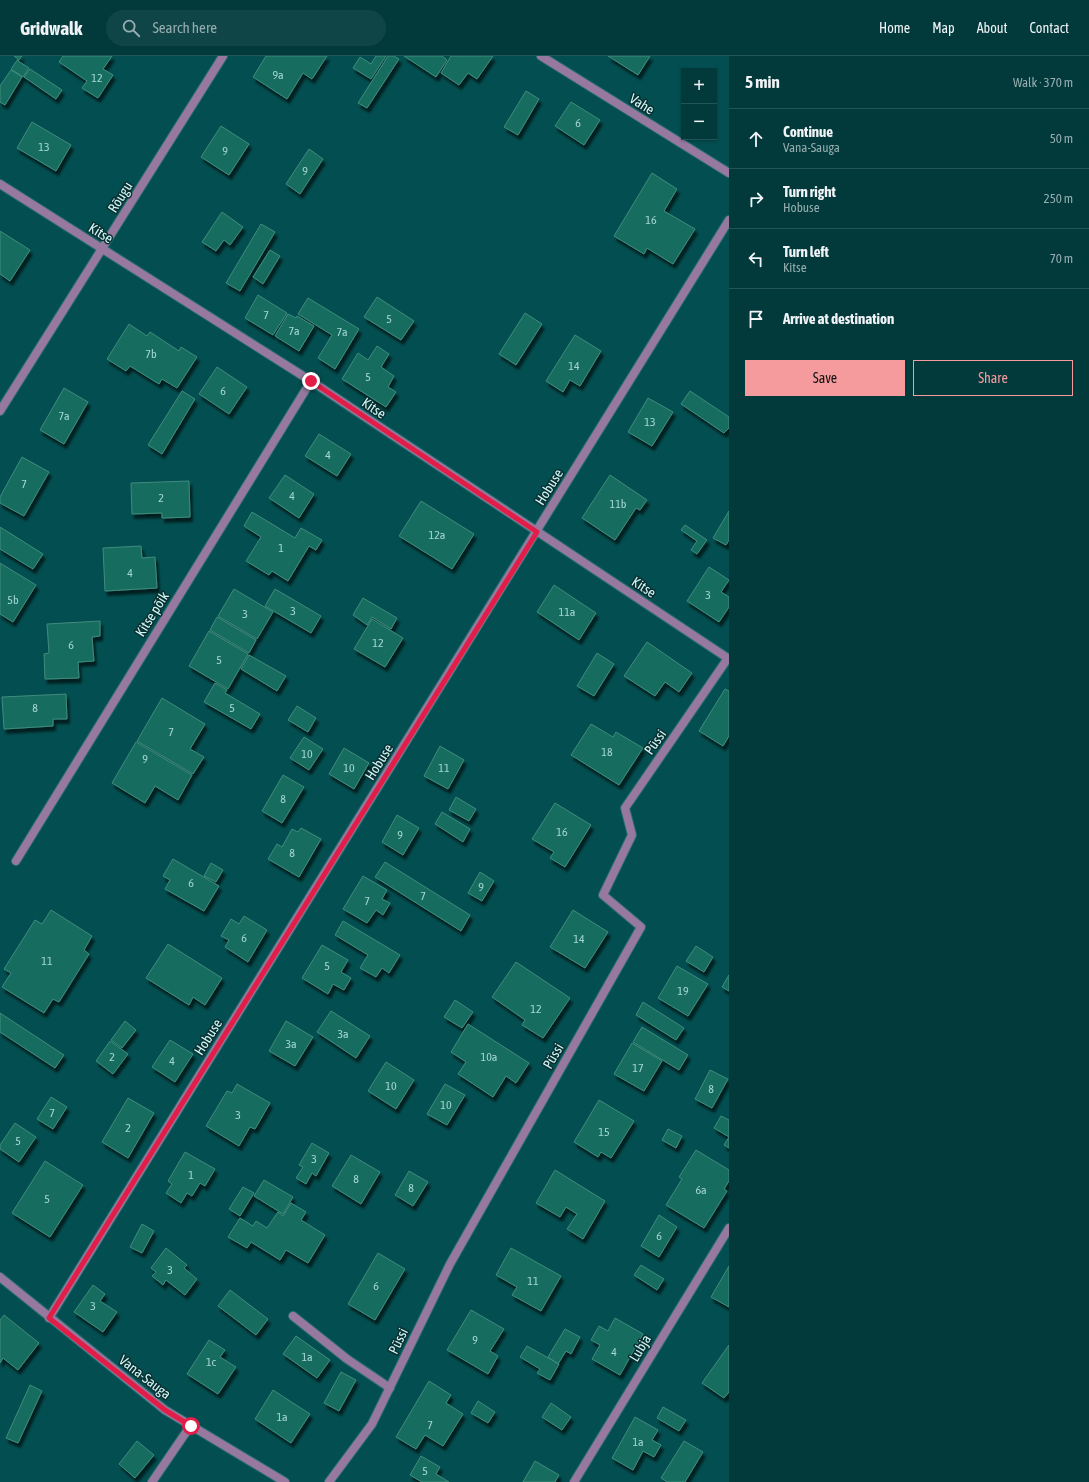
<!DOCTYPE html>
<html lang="en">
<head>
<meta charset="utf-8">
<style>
	:root { --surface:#023a3c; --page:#104547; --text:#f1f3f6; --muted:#96adaf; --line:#235456; --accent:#f59b9d }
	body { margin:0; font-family:"Asap Condensed",sans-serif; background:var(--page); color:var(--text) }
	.controls { position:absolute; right:12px; top:12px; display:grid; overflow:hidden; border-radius:0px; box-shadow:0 1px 3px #0004 }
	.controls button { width:36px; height:36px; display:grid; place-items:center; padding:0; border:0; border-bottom:1px solid var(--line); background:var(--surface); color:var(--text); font:20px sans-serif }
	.stop { position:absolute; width:12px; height:12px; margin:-9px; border:3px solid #e11d48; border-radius:50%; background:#fff }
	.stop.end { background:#e11d48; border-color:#fff; box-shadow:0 1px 4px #0008 }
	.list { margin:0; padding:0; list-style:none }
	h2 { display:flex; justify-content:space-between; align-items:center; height:52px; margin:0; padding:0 16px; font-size:17px }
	h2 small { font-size:13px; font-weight:400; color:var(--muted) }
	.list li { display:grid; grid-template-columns:26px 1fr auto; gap:12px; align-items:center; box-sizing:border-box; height:60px; padding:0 16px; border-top:1px solid var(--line) }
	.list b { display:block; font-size:15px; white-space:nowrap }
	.list p { margin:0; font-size:13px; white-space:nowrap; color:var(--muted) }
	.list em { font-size:13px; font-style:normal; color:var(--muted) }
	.actions { display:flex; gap:8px; padding:12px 16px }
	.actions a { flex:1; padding:9px 0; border:1px solid var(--accent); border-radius:0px; text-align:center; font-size:14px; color:var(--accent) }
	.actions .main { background:var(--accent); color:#111 }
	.icon { flex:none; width:22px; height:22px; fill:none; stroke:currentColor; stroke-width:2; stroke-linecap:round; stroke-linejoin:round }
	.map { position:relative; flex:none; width:729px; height:1426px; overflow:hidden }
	header { display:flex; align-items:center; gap:24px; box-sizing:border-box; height:56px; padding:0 20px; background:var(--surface); border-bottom:1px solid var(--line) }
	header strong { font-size:19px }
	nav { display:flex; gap:22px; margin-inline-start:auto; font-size:14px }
	.search { width:280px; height:36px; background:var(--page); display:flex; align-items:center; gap:10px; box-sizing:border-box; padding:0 14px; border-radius:22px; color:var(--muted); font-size:15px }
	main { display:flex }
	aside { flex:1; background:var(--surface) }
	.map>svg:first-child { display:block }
	.building { fill:#196d5f; stroke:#3f8c7d; filter:url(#shadow) }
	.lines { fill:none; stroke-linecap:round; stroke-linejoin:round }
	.service-casing { stroke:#286d6e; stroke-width:10 }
	.minor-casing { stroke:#286d6e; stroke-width:10 }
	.service { stroke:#97799f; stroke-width:8 }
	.minor { stroke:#97799f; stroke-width:8 }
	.route { stroke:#e11d48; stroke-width:5 }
	.labels { text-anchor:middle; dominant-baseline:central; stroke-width:3; stroke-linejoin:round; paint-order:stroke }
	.number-label { font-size:12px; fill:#a3d5d2 }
	.street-label { font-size:14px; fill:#d1f8f9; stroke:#0c3031 }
</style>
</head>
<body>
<header>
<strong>Gridwalk</strong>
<div class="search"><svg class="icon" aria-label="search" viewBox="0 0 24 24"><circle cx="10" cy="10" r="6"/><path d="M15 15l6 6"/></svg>Search here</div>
<nav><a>Home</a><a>Map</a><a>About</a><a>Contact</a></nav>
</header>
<main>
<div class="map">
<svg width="729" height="1426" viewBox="0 0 729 1426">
	<defs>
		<filter id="shadow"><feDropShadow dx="2.5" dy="4.5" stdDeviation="1" flood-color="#0009"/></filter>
	</defs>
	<rect width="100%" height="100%" fill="#034e50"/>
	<!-- building -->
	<path class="building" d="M14,0h8l-4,5 11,7 -6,9 -12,-8 7,-10z
		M63,0h49l-9,13 10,6 -15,23 -16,-10 5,-7 -28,-19z
		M266,0h61l-15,23 -9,-6 -16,26 -34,-22z
		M376,0h10l-15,23 -18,-11 7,-11 11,7z
		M388,0h6l5,3 -32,49 -9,-5z
		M404,0h38l5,4 -11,17z
		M451,0h42l-16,23 -9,-6 -9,12 -18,-12z
		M608,0h42l-12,19z
		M30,13l32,21 -6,9 -32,-22z
		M11,14l11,7 -17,28 -5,-3v-16z
		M526,35l13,8 -21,36 -14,-8z
		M571,46l29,18 -16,25 -29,-19z
		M32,66l39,23 -15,26 -39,-23z
		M221,70l28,18 -20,31 -28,-18z
		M309,93l14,10 -23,35 -14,-10z
		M652,117l25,16 -13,22 31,18 -22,35 -26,-16 -3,6 -30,-18z
		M222,156l21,15 -13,18 -6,-5 -8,11 -14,-9z
		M261,168l14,8 -35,59 -14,-8z
		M0,175l30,19 -20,31 -10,-7z
		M270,194l10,6 -17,28 -10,-7z
		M258,239l29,18 -14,22 -28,-17z
		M377,241l37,24 -13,19 -37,-23z
		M308,242l51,31 -24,40 -17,-11 14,-23 -34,-21z
		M525,257l17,11 -26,41 -17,-11z
		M288,258l8,4 1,-2 17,10 -15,25 -24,-15z
		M129,268l18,12 3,-4 29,19 2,-4 16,10 -20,31 -15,-9 -3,5 -29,-18 -4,5 -19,-12z
		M575,279l26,16 -21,35 -10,-6 -7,12 -17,-11z
		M377,290l12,8 -8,13 13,9 -6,11 8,5 -10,15 -44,-28 16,-26 10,7z
		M217,311l30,20 -18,27 -30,-20z
		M64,332l24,14 -24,42 -24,-14z
		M182,335l13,8 -33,55 -14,-9z
		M690,335l39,26v11l-5,5 -43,-29z
		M648,342l25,14 -21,34 -24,-14z
		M319,378l32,20 -14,22 -32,-20z
		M22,401l27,15 -25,44 -24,-13v-6z
		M285,419l29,19 -15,24 -30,-20z
		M610,419l37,25 -7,10 -4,-2 -21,32 -33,-22z
		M189,425l1,36 -28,1v-5l-30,1 -1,-31z
		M421,445l53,33 -22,35 -53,-33z
		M729,455v29l-3,5 -13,-7z
		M252,456l43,26 6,-10 21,12 -6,10 -7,-4 -21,35 -16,-10 -3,4 -23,-14 15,-24 -17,-11z
		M685,469l22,15 -10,14 -6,-4 6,-9 -16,-11z
		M0,471l43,27 -10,15 -33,-20z
		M141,490l1,12 13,-1 2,31 -52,3 -2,-43z
		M0,507l36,22 -23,37 -13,-8z
		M709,511l20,13 -8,12 8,5v10l-10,15 -32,-21z
		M554,529l42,28 -17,27 -42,-28z
		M234,533l39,23 -16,27 -39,-23z
		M275,533l46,27 -10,17 -46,-27z
		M363,542l34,20 -6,11 -19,-12 -5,8 -14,-10z
		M217,561l39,23 -7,13 -39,-23z
		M372,563l31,19 -18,29 -31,-18z
		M100,565v15l-8,1 2,24 -16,1 1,16 -34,1 -1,-25 5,-1 -2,-29z
		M209,575l39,23 -20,35 -39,-23z
		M647,586l45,31 -13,19 -14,-10 -10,14 -31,-20z
		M597,597l17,11 -20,32 -17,-10z
		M249,599l37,21 -9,15 -36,-22z
		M215,627l12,7 -2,3 35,21 -9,15 -47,-27z
		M725,633l4,2v45l-6,10 -24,-15z
		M66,638l1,25h-14v7l-49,3 -2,-32z
		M162,642l43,26 -15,25 14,8 -11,17 -56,-33z
		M297,650l19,12 -8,14 -20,-12z
		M591,668l22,13 3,-5 27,16 -24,37 -48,-30z
		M304,681l19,12 -14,21 -19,-12z
		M136,686l56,33 -14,25 -23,-14 -10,17 -33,-20z
		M440,690l24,14 -16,29 -24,-13z
		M344,692l25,15 -15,26 -25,-15z
		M283,719l21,12 -22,36 -20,-12z
		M456,741l20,12 -7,12 -20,-11z
		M555,747l36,22 -26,42 -15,-9 4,-6 -22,-13z
		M442,756l28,17 -7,13 -28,-18z
		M397,759l22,13 -16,27 -21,-13z
		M301,772l20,11 -22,38 -31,-18 9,-15 5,3 10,-18 6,3z
		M173,803l46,27 -15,25 -39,-22 5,-9 -7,-4z
		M385,806l85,53 -9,16 -86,-54z
		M211,807l12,7 -7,12 -12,-6z
		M480,816l14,9 -12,20 -14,-8z
		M363,820l24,14 -5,9 8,4 -7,12 -7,-5 -9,13 -24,-14z
		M51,854l41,26 -8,14 5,4 -30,48 -6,-3 -9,14 -42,-26 9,-14 -7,-4 31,-49 7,4z
		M573,854l35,22 -23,36 -35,-21z
		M244,860l23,14 -19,32 -23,-15 4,-7 -8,-4 10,-17 8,5z
		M343,865l57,34 -11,18 -7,-5 -6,9 -16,-9 8,-13 -33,-20z
		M168,888l54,34 -17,27 -12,-8 -4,8 -43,-27z
		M322,889l26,15 -7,12 10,6 -7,12 -11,-6 -5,10 -26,-16z
		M696,890l17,11 -9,15 -18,-11z
		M516,906l54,36 -27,40 -21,-13 3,-5 -33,-23z
		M677,910l31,18 -20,32 -30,-18z
		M729,919v16l-7,-4z
		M455,944l18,12 -11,16 -18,-11z
		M643,946l41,26 -8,12 -40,-25z
		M331,955l39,25 -14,22 -39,-26z
		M0,957l64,42 -9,13 -55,-36z
		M125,965l11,9 -14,18 -11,-8z
		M286,965l27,16 -18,29 -26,-15z
		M468,968l61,39 -13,20 -10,-7 -13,21 -35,-23 8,-12 -15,-10z
		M642,971l46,28 -9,15 -46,-28z
		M170,984l23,14 -18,28 -23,-15z
		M110,985l18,13 -15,20 -17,-13z
		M632,987l30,18 -18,30 -30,-17z
		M386,1006l28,18 -18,29 -28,-18z
		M710,1014l18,9 -16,29 -17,-9z
		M237,1028l33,19 -15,26 -5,-2 -11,19 -33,-20 21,-35 5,2z
		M445,1028l20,11 -18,30 -20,-11z
		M51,1041l16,10 -14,22 -16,-10z
		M128,1042l26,15 -26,45 -26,-16z
		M599,1044l35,21 -23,37 -10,-6 -3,5 -24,-15z
		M721,1060l8,4v28l-5,-3 5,-8 -15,-9z
		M15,1067l21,14 -17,25 -19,-13v-4z
		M668,1073l14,7 -6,12 -14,-8z
		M312,1087l17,10 -13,23 -4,-3 -6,11 -10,-6 7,-11 -4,-2z
		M696,1094l33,20v11l-5,8 3,2 -23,37 -38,-23 16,-26 -3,-2z
		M185,1096l30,17 -10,17 -5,-3 -8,13 -5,-3 -6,10 -15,-10 6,-9 -4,-3z
		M351,1099l29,17 -19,32 -29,-18z
		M45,1105l38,24 -33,52 -38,-24z
		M555,1114l50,31 -22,38 -16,-10 10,-15 -11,-7 -6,10 -24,-14z
		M409,1115l19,11 -15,24 -18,-11z
		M264,1124l29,17 -10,17 -29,-18z
		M243,1131l11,6 -14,23 -11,-7z
		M291,1147l15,9 -5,8 24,15 -17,28 -22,-13 -6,10 -29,-18 -4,6 -19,-11 12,-19 13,8 3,-5 11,7 11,-16 5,4z
		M659,1159l18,12 -18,30 -18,-11z
		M142,1168l12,7 -12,22 -12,-6z
		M166,1192l21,17 -3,3 13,11 -12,16 -19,-15 -3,5 -11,-9 4,-4 -5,-4z
		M511,1192l50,28 -20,35 -29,-16 5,-8 -21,-12z
		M378,1197l27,16 -30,51 -27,-16z
		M641,1209l23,14 -7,11 -23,-15z
		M729,1210v41l-18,-10z
		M93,1229l12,9 -5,7 17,11 -14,20 -29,-20z
		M230,1234l38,29 -12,16 -38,-29z
		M471,1254l33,19 -14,22 8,5 -10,18 -41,-24z
		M4,1259l35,28 -21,27 -15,-12 -3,5v-43z
		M615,1262l28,16 -23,41 -28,-16 8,-14 -9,-5 8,-14 9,5z
		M565,1273l15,8 -9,17 -5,-3 -8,13 -10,-7z
		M296,1280l34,24 -13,18 -34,-24z
		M209,1284l16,10 -5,7 16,10 -18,27 -31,-20z
		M729,1289v47l-5,6 -22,-15z
		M527,1290l32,18 -9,16 -13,-7 3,-4 -20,-12z
		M341,1316l15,8 -17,31 -15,-8z
		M429,1325l22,14 -5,8 17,11 -20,32 -18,-11 -9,14 -20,-12z
		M30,1329l12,6 -24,52 -12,-5z
		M273,1334l37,24 -19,29 -36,-24z
		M478,1345l17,11 -7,11 -17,-10z
		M551,1347l20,14 -9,13 -20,-13z
		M663,1351l23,13 -7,11 -22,-13z
		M635,1361l23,13 -6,10 9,5 -7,12 -11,-6 -10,19 -21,-12z
		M137,1385l17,14 -19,23 -16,-14z
		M684,1385l19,11 -18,30h-18l-6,-4z
		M421,1400l19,11 -4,7 13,8h-27l-12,-7z
		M535,1405l24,14 -4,7h-32z"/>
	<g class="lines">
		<!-- service casing -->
		<g class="service-casing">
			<path id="service" d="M293,1260l54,43 43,29
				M152,1426l39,-57"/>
		</g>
		<!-- minor casing -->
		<g class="minor-casing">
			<path id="minor" d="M541,0l188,117
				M0,128l311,197 418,278
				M0,355l223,-355
				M16,805l295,-480
				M0,1221l165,133 120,72
				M49,1262l680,-1098
				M329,1426l43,-58 78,-160 191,-337 -38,-32 29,-60 -7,-27 103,-150
				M574,1426l155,-254"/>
		</g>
		<!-- service -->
		<use href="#service" class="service"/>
		<!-- minor -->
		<use href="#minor" class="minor"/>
	</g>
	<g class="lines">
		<!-- route -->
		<path class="route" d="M191,1370l-26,-16 -116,-92 488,-786 -226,-151"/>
	</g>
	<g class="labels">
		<!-- number labels -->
		<g class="number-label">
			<text x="278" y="19">9a</text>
			<text x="97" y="22">12</text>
			<text x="578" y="67">6</text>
			<text x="44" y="91">13</text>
			<text x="225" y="95">9</text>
			<text x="305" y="115">9</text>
			<text x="651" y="164">16</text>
			<text x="266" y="259">7</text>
			<text x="389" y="263">5</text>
			<text x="294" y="275">7a</text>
			<text x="342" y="276">7a</text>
			<text x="151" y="298">7b</text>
			<text x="574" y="310">14</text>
			<text x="368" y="321">5</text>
			<text x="223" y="335">6</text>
			<text x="64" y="360">7a</text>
			<text x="650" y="366">13</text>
			<text x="328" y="399">4</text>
			<text x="24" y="428">7</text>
			<text x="292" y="440">4</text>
			<text x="161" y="442">2</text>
			<text x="618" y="448">11b</text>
			<text x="437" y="479">12a</text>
			<text x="281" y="492">1</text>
			<text x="130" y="517">4</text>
			<text x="708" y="539">3</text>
			<text x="13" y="544">5b</text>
			<text x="293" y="555">3</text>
			<text x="567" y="556">11a</text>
			<text x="245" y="558">3</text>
			<text x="378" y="587">12</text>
			<text x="71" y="589">6</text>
			<text x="219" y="604">5</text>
			<text x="35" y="652">8</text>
			<text x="232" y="652">5</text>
			<text x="171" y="676">7</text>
			<text x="607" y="696">18</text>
			<text x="307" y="698">10</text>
			<text x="145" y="703">9</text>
			<text x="349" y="712">10</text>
			<text x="444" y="712">11</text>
			<text x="283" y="743">8</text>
			<text x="562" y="776">16</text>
			<text x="400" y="779">9</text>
			<text x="292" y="797">8</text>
			<text x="191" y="827">6</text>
			<text x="481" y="831">9</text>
			<text x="423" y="840">7</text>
			<text x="367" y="845">7</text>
			<text x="244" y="882">6</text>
			<text x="579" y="883">14</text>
			<text x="47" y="905">11</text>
			<text x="327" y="910">5</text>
			<text x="683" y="935">19</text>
			<text x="536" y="953">12</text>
			<text x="343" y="978">3a</text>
			<text x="291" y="988">3a</text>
			<text x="112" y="1001">2</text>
			<text x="489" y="1001">10a</text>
			<text x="172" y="1005">4</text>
			<text x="638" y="1012">17</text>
			<text x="391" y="1030">10</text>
			<text x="711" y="1033">8</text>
			<text x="446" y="1049">10</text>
			<text x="52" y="1057">7</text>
			<text x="238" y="1059">3</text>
			<text x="128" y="1072">2</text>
			<text x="604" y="1076">15</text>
			<text x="18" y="1085">5</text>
			<text x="314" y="1103">3</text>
			<text x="191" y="1119">1</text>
			<text x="356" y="1123">8</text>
			<text x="411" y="1132">8</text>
			<text x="701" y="1134">6a</text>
			<text x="47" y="1143">5</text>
			<text x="659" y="1180">6</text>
			<text x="170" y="1214">3</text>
			<text x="533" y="1225">11</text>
			<text x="376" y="1230">6</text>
			<text x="93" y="1250">3</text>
			<text x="475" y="1284">9</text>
			<text x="614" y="1296">4</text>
			<text x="307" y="1301">1a</text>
			<text x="211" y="1306">1c</text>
			<text x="282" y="1361">1a</text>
			<text x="430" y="1369">7</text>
			<text x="638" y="1386">1a</text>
			<text x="425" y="1415">5</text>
		</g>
		<!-- street labels -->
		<g class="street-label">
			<text transform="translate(642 48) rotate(32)">Vahe</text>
			<text transform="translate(120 141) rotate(-58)">Rõugu</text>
			<text transform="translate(101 177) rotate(32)">Kitse</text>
			<text transform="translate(374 352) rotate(34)">Kitse</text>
			<text transform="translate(549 431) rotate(-58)">Hobuse</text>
			<text transform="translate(644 531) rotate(33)">Kitse</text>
			<text transform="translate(152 558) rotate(-58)">Kitse põik</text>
			<text transform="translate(655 686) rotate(-55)">Püssi</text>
			<text transform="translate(379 706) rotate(-58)">Hobuse</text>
			<text transform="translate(208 981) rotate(-58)">Hobuse</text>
			<text transform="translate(553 1000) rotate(-60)">Püssi</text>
			<text transform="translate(398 1285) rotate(-64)">Püssi</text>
			<text transform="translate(640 1292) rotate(-59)">Lubja</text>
			<text transform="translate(145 1321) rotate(38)">Vana-Sauga</text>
		</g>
	</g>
</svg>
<div class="controls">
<button>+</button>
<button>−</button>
</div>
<div class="stop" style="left:191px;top:1370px"></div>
<div class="stop end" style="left:311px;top:325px"></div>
</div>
<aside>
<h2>5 min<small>Walk · 370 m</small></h2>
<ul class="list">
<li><svg class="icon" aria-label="ahead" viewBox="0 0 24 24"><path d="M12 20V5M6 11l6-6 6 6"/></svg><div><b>Continue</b><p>Vana-Sauga</p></div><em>50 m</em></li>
<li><svg class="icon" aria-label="right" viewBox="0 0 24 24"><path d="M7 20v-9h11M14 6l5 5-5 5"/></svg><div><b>Turn right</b><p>Hobuse</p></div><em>250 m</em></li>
<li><svg class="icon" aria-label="left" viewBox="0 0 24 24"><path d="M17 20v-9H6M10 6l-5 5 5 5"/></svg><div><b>Turn left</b><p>Kitse</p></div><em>70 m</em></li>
<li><svg class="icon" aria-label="arrive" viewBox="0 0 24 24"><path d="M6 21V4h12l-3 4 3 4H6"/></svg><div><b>Arrive at destination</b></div></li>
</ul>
<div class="actions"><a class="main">Save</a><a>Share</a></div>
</aside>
</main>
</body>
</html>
